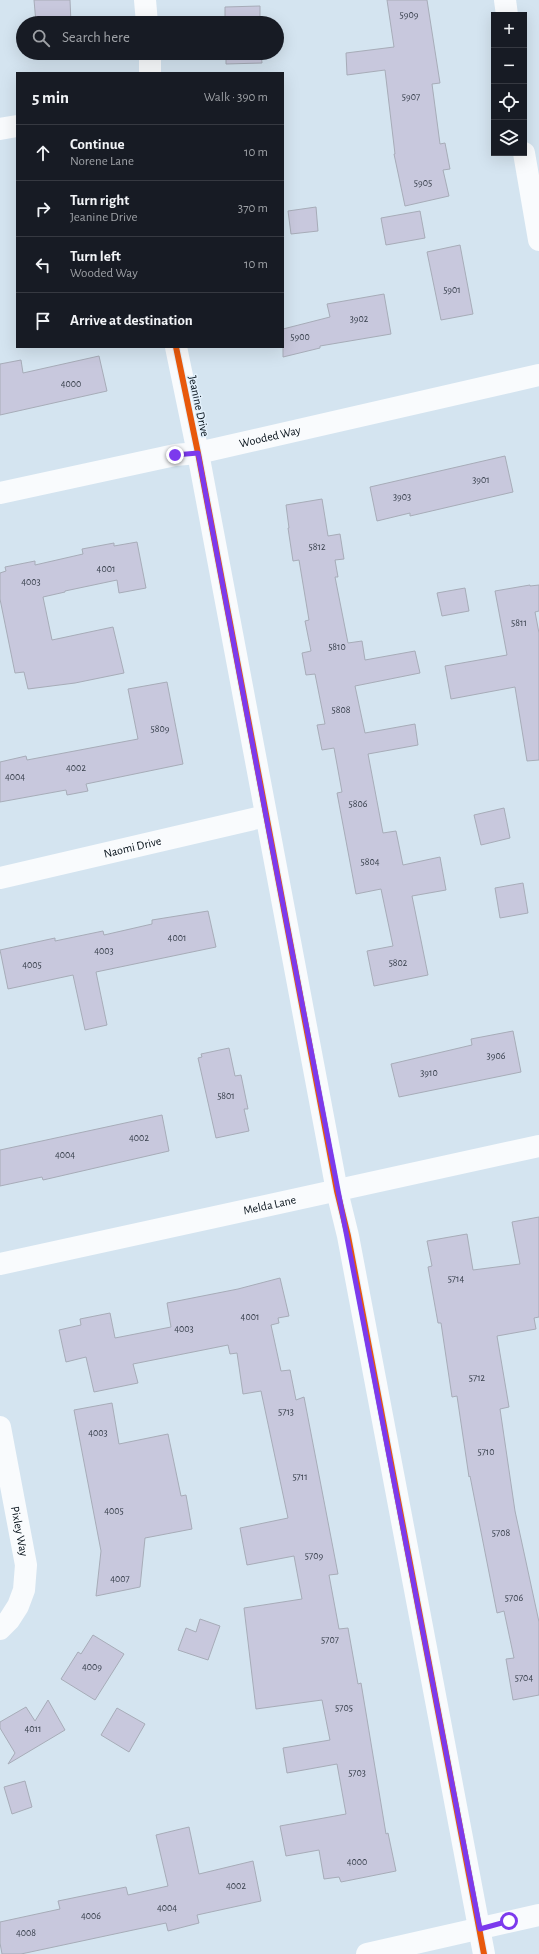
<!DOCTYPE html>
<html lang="en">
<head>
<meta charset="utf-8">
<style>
	:root { --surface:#171b24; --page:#20242c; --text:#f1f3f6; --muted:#9ea1a6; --line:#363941 }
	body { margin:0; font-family:"Alegreya Sans",sans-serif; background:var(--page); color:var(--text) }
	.controls { position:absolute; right:12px; top:12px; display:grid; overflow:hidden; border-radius:0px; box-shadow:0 4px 16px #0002 }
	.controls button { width:36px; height:36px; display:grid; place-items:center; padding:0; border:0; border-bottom:1px solid var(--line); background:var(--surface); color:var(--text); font:20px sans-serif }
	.stop { position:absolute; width:12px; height:12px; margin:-9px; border:3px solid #7c3aed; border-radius:50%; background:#fff }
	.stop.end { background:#7c3aed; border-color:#fff; box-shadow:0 1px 4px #0008 }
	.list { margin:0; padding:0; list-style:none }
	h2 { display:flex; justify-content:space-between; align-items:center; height:52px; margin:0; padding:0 16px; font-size:17px }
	h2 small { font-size:13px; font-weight:400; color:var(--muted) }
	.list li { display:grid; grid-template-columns:26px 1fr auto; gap:12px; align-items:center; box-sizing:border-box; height:56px; padding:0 16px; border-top:1px solid var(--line) }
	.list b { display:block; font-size:15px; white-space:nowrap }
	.list p { margin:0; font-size:13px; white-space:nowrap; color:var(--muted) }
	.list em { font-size:13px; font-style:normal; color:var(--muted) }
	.icon { flex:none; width:22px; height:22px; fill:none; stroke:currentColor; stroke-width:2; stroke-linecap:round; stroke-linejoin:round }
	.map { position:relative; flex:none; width:539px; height:1954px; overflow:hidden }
	.search { position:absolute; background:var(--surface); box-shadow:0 4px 16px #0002; left:16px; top:16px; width:268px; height:44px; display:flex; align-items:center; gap:10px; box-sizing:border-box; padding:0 14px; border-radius:22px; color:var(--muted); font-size:15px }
	.panel { position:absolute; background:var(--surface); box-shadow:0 4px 16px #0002; left:16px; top:72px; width:268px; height:276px; border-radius:0px }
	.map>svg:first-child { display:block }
	.building { fill:#c8c8dd; stroke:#a7acb8 }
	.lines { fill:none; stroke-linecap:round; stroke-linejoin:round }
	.minor { stroke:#f9fbfd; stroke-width:22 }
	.tertiary { stroke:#f9fbfd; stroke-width:22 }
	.cycleway-casing { stroke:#e2f0fb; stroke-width:8 }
	.cycleway { stroke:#e8590c; stroke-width:6 }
	.route { stroke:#7c3aed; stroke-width:5 }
	.labels { text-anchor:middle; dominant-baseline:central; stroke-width:3; stroke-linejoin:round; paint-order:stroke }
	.number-label { font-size:10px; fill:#343c48 }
	.street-label { font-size:12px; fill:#030e17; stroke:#e2f0fb }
</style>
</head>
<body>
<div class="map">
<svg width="539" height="1954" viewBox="0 0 539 1954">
	<rect width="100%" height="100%" fill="#d4e4f0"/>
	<!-- building -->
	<path class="building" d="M34,0h36l1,23h-35z
		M387,0h40l13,83 -8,1 8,60 5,-1 5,26 -7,1 6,26 -44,10 -11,-52h1l-10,-84 -38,5 -1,-22 48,-6z
		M260,6v17h-35v-16z
		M226,53h35l1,10 -36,1z
		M316,207l2,24 -27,3 -3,-23z
		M420,211l5,27 -39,7 -5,-27z
		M460,245l13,69 -32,6 -14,-68z
		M384,294l7,40 -71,12v2l-37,9v-28l47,-12 -3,-13z
		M99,356l8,35 -107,24v-51l21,-4 2,13z
		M505,456l8,36 -103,24v-3l-33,8 -7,-34z
		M322,499l6,37 12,-2 4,25 -9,1 3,17h-3l13,66 14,-2 3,19 50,-9 5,22 -65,13 10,47 50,-9 3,21 -50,9 15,79 13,-2 7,34 37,-8 6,33 -34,6 16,79 -54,11 -7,-35 26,-5 -12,-57 -25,5 -19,-101 5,-1 -8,-44 -12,2 -5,-25 8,-1 -10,-50 -9,1 -4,-22 9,-2 -6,-30 4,-1 -10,-60 -6,1 -5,-33h1l-3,-23z
		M137,542l9,46 -27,5 -2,-13 -52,11v1l-22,5 9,43 61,-13 11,46 -49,10 -47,6 -4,-17 -9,1 -15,-74v-26l6,-2 -1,-4 30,-6v4l48,-11 -1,-5 32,-6v3z
		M530,585v1l9,-1v26l-4,1 4,21v127l-12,1 -12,-74 -64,12 -6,-33 62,-11 -12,-64z
		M465,588l4,23 -27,5 -5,-23z
		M167,682l16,82 -97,20 2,7 -21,4 -1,-5 -66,12v-40l26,-6 1,4 111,-21 -10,-50z
		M504,808l6,30 -29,7 -7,-30z
		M523,883l5,30 -28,5 -5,-30z
		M208,911l8,36 -120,25 11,53 -22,5 -12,-55 -65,14 -8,-39 55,-12v3l48,-10 1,4 48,-11v-4z
		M513,1031l8,41 -122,25 -8,-33 81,-19 -1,-6z
		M229,1048l6,28 6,-1 7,34h-4l5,22 -33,7 -18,-80 4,-1 -1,-3z
		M162,1115l7,36 -126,29 -1,-3 -42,9v-36z
		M539,1217v100l-5,1 2,11 -39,7 12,71 -9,2 15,102 24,111v73l-26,5 -7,-41 8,-1 -10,-47 -7,2 -27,-137 -1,1 -12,-81 -5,1 -11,-74h-3l-10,-56 4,-1 -5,-25 40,-7 6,36 47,-6 -8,-42z
		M280,1278l9,38 -11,2 1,5 -8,2 10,46 9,-1 6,30 8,-3 34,177 -9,1 10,54 9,-1 10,56 3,-1 7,42 18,109 2,-1 8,38 -55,11 -2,-5 -15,2 -5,-29 -33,6 -6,-30 66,-12 -9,-50 -50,9 -4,-25 47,-8 -8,-40 -66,9 -12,-101 58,-9 -8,-43 -47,9 -7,-37 48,-10 -27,-127 -18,3 -6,-41 -7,1 -2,-9 -95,19 5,19 -44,9 -8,-35 -20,5 -7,-32 22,-5 -1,-6 30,-6 5,25 56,-11 -4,-24 71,-14z
		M112,1403l7,41 49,-10 13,62 5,-1 6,34 -47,9 -5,49 -44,9 5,-45 -27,-141z
		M200,1619l20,7 -12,34 -30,-10 8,-22 10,4z
		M93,1635l31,19 -29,46 -34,-21 17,-27 3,2z
		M48,1700l17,30 -57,34 7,-11 -15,-25v-6l26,-15 9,14z
		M117,1708l28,16 -16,28 -28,-17z
		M25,1781l7,26 -20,7 -8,-27z
		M189,1827l10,47 54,-13 8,40 -64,14 2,8 -31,8 -2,-8 -145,31h-19l-2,-11v-21l60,-13 -2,-8 68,-14 2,8 40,-9 -12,-51z"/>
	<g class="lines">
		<!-- minor -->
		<g class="minor">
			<path d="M505,0l2,15"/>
			<path d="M0,129l17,-3"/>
			<path d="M524,153l15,87"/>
			<path id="s1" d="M0,493l175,-38 23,-2 341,-78"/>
			<path id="s2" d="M0,878l266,-62"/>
			<path id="s3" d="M0,1264l539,-118"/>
			<path id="s4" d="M0,1427l26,138 -2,25 -6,16 -9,14 -9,9"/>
			<path d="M367,1954l172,-39"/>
		</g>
		<!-- tertiary -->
		<path class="tertiary" d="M145,0l2,23
			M150,53v20
			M176,347l22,106 139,738 11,45 136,718"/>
		<!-- cycleway casing -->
		<g class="cycleway-casing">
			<path id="cycleway" d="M176,347l22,106 139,738 11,45 136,718"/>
		</g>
		<!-- cycleway -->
		<use href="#cycleway" class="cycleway"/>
	</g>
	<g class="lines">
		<!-- route -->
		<path class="route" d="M175,455l23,-2 68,363 214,1113 29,-8"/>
	</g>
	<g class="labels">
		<!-- number labels -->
		<g class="number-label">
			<text x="409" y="15">5909</text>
			<text x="411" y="97">5907</text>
			<text x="423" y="183">5905</text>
			<text x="452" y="290">5901</text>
			<text x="359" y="319">3902</text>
			<text x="300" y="337">5900</text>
			<text x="71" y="384">4000</text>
			<text x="481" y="480">3901</text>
			<text x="402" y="497">3903</text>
			<text x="317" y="547">5812</text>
			<text x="106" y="569">4001</text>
			<text x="31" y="582">4003</text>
			<text x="519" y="623">5811</text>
			<text x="337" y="647">5810</text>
			<text x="341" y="710">5808</text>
			<text x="160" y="729">5809</text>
			<text x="76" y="768">4002</text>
			<text x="15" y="777">4004</text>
			<text x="358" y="804">5806</text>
			<text x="370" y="862">5804</text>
			<text x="177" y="938">4001</text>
			<text x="104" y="951">4003</text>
			<text x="398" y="963">5802</text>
			<text x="32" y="965">4005</text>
			<text x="496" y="1056">3906</text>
			<text x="429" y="1073">3910</text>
			<text x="226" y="1096">5801</text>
			<text x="139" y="1138">4002</text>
			<text x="65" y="1155">4004</text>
			<text x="456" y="1279">5714</text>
			<text x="250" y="1317">4001</text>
			<text x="184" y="1329">4003</text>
			<text x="477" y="1378">5712</text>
			<text x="286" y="1412">5713</text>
			<text x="98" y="1433">4003</text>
			<text x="486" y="1452">5710</text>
			<text x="300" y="1477">5711</text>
			<text x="114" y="1511">4005</text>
			<text x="501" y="1533">5708</text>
			<text x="314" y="1556">5709</text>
			<text x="120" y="1579">4007</text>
			<text x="514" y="1598">5706</text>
			<text x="330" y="1640">5707</text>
			<text x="92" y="1667">4009</text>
			<text x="524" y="1678">5704</text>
			<text x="344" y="1708">5705</text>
			<text x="33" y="1729">4011</text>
			<text x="357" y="1773">5703</text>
			<text x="357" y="1862">4000</text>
			<text x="236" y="1886">4002</text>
			<text x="167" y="1908">4004</text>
			<text x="91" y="1916">4006</text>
			<text x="26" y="1933">4008</text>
		</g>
		<!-- street labels -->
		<g class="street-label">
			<text transform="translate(199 406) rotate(78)">Jeanine Drive</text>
			<text stroke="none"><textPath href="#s1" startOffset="276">Wooded Way</textPath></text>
			<text stroke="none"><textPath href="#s2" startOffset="136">Naomi Drive</textPath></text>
			<text stroke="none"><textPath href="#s3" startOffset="276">Melda Lane</textPath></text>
			<text stroke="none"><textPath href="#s4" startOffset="106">Pixley Way</textPath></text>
		</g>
	</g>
</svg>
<div class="controls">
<button>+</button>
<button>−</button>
<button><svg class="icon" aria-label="locate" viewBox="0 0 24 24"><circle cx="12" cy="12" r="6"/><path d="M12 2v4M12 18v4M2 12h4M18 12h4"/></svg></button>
<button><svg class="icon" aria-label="layers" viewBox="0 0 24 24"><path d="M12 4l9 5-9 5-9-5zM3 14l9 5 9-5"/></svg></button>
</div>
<div class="stop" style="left:509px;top:1921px"></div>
<div class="stop end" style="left:175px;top:455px"></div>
<div class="search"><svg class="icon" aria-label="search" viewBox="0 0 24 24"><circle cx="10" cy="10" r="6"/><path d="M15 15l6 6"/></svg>Search here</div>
<section class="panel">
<h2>5 min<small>Walk · 390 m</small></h2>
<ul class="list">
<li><svg class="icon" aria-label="ahead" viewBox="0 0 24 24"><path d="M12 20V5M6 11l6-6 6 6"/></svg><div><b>Continue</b><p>Norene Lane</p></div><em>10 m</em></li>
<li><svg class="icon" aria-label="right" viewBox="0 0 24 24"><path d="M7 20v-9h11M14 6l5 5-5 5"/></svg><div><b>Turn right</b><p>Jeanine Drive</p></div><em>370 m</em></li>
<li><svg class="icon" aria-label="left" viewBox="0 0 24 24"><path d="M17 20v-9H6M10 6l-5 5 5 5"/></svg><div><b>Turn left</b><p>Wooded Way</p></div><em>10 m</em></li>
<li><svg class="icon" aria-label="arrive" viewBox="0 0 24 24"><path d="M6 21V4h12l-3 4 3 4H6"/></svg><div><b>Arrive at destination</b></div></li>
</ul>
</section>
</div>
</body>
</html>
